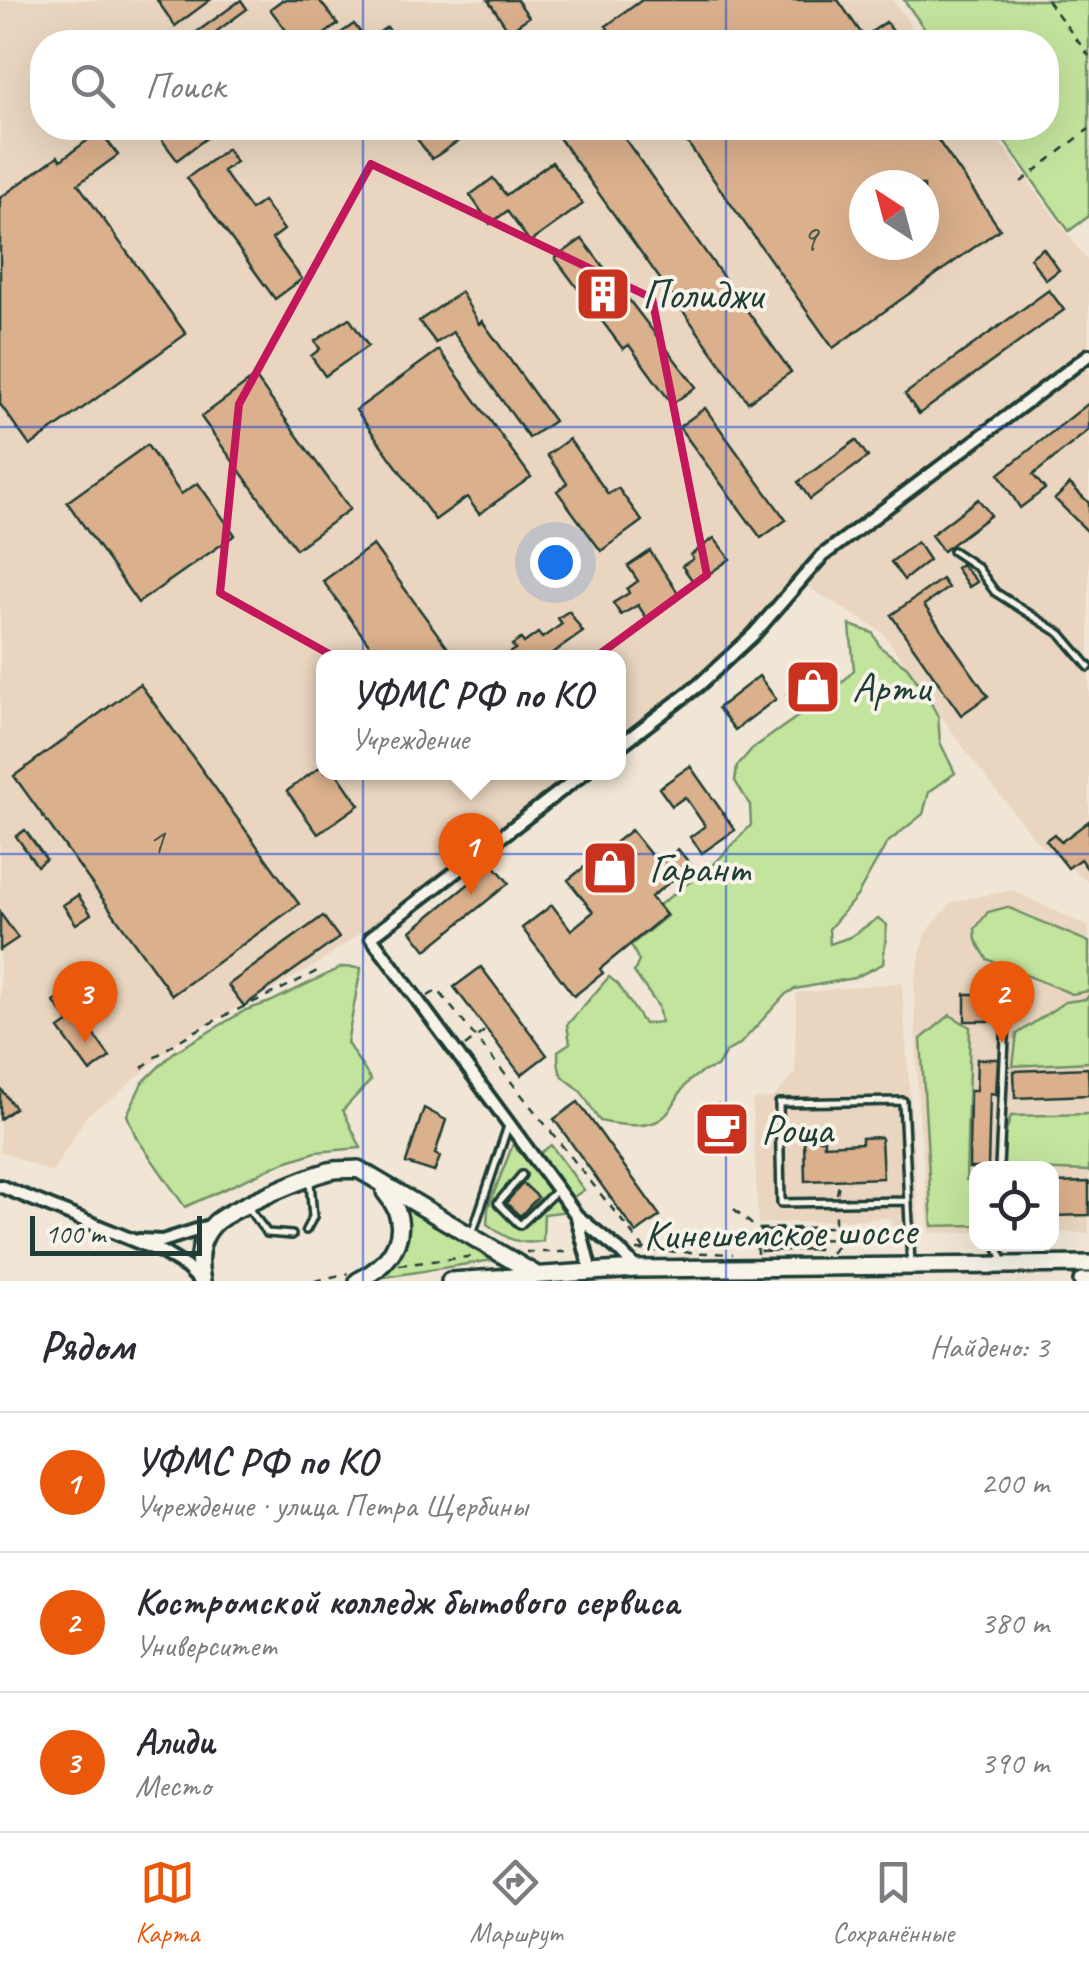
<!DOCTYPE html>
<html lang="ru">
<head>
<meta charset="utf-8">
<style>
	:root { --surface:#fff; --page:#f2f2f3; --text:#2b2b33; --muted:#7c7c81; --line:#e1e1e2; --accent:#ea580c }
	body { margin:0; font-family:Caveat,sans-serif; background:var(--page); color:var(--text) }
	.controls { position:absolute; right:30px; bottom:30px; display:grid; overflow:hidden; border-radius:20px; box-shadow:0 10px 40px #0002 }
	.controls button { width:90px; height:90px; display:grid; place-items:center; padding:0; border:0; border-bottom:2px solid var(--line); background:var(--surface); color:var(--text); font:50px sans-serif }
	.compass { position:absolute; left:849px; top:170px; width:90px; height:90px; border-radius:50%; background:var(--surface); box-shadow:0 10px 40px #0002; rotate:324deg }
	.scale { position:absolute; left:30px; bottom:25px; width:172px; box-sizing:border-box; padding-left:10px; border:5px solid #1f3d34; border-top:0; font-size:28px; line-height:35px; white-space:nowrap; color:#1f3d34; -webkit-text-stroke:8px #f7f3e8; paint-order:stroke }
	.you { position:absolute; left:555px; top:562px; width:35px; height:35px; margin:-25px; border:8px solid #fff; border-radius:50%; background:#1a73e8; box-shadow:0 0 0 15px #1a73e833 }
	.badge { display:grid; place-items:center; width:65px; height:65px; border-radius:50%; background:var(--accent); color:#fff; font-size:32px; font-weight:700 }
	.pin { position:absolute; translate:-50% -82px; filter:drop-shadow(0 2px 5px #0008) }
	.pin::after { content:''; position:absolute; top:52px; width:35px; height:30px; background:inherit; clip-path:polygon(0 0,100% 0,50% 100%) }
	.popup { position:absolute; left:316px; top:650px; width:310px; height:130px; box-sizing:border-box; display:grid; place-content:center; border-radius:20px; background:var(--surface); filter:drop-shadow(0 2px 8px #0005); font-size:32px; white-space:nowrap; color:var(--muted) }
	.popup b { font-size:38px; color:var(--text) }
	.popup::after { content:''; position:absolute; left:50%; top:100%; margin-left:-20px; border:20px solid transparent; border-top-color:var(--surface) }
	.list { margin:0; padding:0; list-style:none }
	h2 { display:flex; justify-content:space-between; align-items:center; height:130px; margin:0; padding:0 40px; font-size:42px }
	h2 small { font-size:32px; font-weight:400; color:var(--muted) }
	.list li { display:grid; grid-template-columns:65px 1fr auto; gap:30px; align-items:center; box-sizing:border-box; height:140px; padding:0 40px; border-top:2px solid var(--line) }
	.list b { display:block; font-size:38px; white-space:nowrap }
	.list p { margin:0; font-size:32px; white-space:nowrap; color:var(--muted) }
	.list em { font-size:32px; font-style:normal; color:var(--muted) }
	.icon { flex:none; width:55px; height:55px; fill:none; stroke:currentColor; stroke-width:2; stroke-linecap:round; stroke-linejoin:round }
	.map { position:relative; flex:none; width:1089px; height:1281px; overflow:hidden }
	.search { position:absolute; background:var(--surface); box-shadow:0 10px 40px #0002; left:30px; right:30px; top:30px; height:110px; display:flex; align-items:center; gap:25px; box-sizing:border-box; padding:0 35px; border-radius:40px; color:var(--muted); font-size:38px }
	.sheet { height:550px; background:var(--surface) }
	nav { display:flex; justify-content:space-around; align-items:center; box-sizing:border-box; height:140px; border-top:2px solid var(--line); background:var(--surface); font-size:28px; color:var(--muted) }
	nav a { display:grid; justify-items:center; gap:5px }
	nav .on { color:var(--accent) }
	.map>svg:first-child { display:block }
	.built { fill:#ead6c0; fill-rule:evenodd }
	.green { fill:#c3e49d; stroke:#719068; stroke-width:2.5 }
	.building { fill:#dbb08c; stroke:#1f3d34; stroke-width:2.5; fill-rule:evenodd }
	.lines { fill:none; stroke-linecap:round; stroke-linejoin:round }
	.lane-casing { stroke:#1f3d34; stroke-width:12 }
	.street-casing { stroke:#1f3d34; stroke-width:18 }
	.primary-casing { stroke:#1f3d34; stroke-width:22 }
	.path { stroke:#1f3d34; stroke-width:2.5; stroke-dasharray:8 8; stroke-linecap:butt }
	.lane { stroke:#f7f3e8; stroke-width:5 }
	.street { stroke:#f7f3e8; stroke-width:10 }
	.primary { stroke:#f7f3e8; stroke-width:15 }
	.marked { fill:none; stroke:#c2185b; stroke-width:8; stroke-linejoin:round }
	.grid { fill:none; stroke:#1d4ed8; stroke-width:2.5; stroke-opacity:0.55 }
	.labels { text-anchor:middle; dominant-baseline:central; stroke-width:8; stroke-linejoin:round; paint-order:stroke }
	.number-label { font-size:38px; fill:#4e5a4a }
	.poi-label { font-size:42px; fill:#1f3d34; stroke:#f7f3e8; text-anchor:start }
	.street-label { font-size:42px; fill:#1f3d34; stroke:#f7f3e8 }
</style>
</head>
<body>
<div class="map">
<svg width="1089" height="1281" viewBox="0 0 1089 1281">
	<rect width="100%" height="100%" fill="#f1e6d6"/>
	<filter id="ink" filterUnits="userSpaceOnUse"><feTurbulence type="fractalNoise" baseFrequency=".01" numOctaves="2"/><feDisplacementMap in="SourceGraphic" scale="20" xChannelSelector="R" yChannelSelector="G"/><feConvolveMatrix kernelMatrix="1 2 1 2 8 2 1 2 1" color-interpolation-filters="sRGB"/></filter>
	<g filter="url(#ink)">
		<!-- built -->
		<path class="built" d="M0,0h893l29,42h-880v86h947l100,135v620l-52,-41 -62,-78 -93,-132 -88,-53 -45,51 -57,52 -73,57 -1,-81h-294v114l252,1 -124,95 -140,100 -131,70 -64,57 -29,19 -36,59 -52,-22zM864,185h60v60h-60z
			M1012,890l77,37v306l-37,-1v-64h-76v64l-47,1 -11,-130 -4,-120 11,-49 27,-32z
			M902,982l17,246 -23,1 -7,-11 -131,6 -6,-124 22,-3 21,-24 1,-80z"/>
		<!-- green -->
		<path class="green" d="M904,0h185v216l-20,15 -74,-103h51v-86h-112z
			M850,625l23,8 7,14 27,20 17,24 14,25 2,26 15,31 -26,19 -6,22 -36,29 -30,53 -28,33 1,15 20,-7 28,-19 9,7 -4,39 -29,14 -59,11 -9,5 -46,50 -14,8 -9,15c-63,15 -19,75 -117,54 -7,-8 -12,-21 -19,-29 -18,-19 -23,-9 -23,-41l12,-8 -3,-18 42,-48 9,7 26,40 17,-2 -3,-16 -24,-34 5,-11 -8,-16 36,-29 -8,-11 56,-42 36,-38 -1,-20 -15,-24 2,-15 15,-17 83,-59 19,-20z
			M1007,907l82,35v49l-17,3 -85,-35 -11,-19 -1,-11 13,-17z
			M342,967l19,1 -14,75 24,37 -28,30 18,38 -45,4 -34,11 -97,44 -49,-70 -9,-22 15,-32 31,-30 73,-43 24,-8z
			M1089,995v67l-76,4 4,-32 48,-32 21,-3z
			M950,1015l20,12 -4,153 10,1v44l-44,1 -11,-187z
			M1089,1114v57l-95,-3 17,-52z
			M513,1144l55,67 -24,3 -1,27c-25,5 -37,-3 -56,-17l1,-16z
			M551,1145l33,45 -12,8 -33,-44z
			M406,1205l87,55 -114,18c23,-22 31,-41 27,-73z"/>
		<!-- building -->
		<path class="building" d="M157,0h53l-35,26z
			M241,0l6,9 -30,22 9,11h-43z
			M282,0h37l19,24 -24,18h-19l-25,-33z
			M488,0h29l12,17 -20,14z
			M642,0h196l26,37 22,-15 15,20h-284l-11,-16z
			M354,24l13,17 20,-14 11,15h-50l-7,-9z
			M153,128h67l-43,32z
			M409,128h48l7,9 -32,22z
			M552,128h65l174,244 -43,30z
			M677,128h270l-12,8 65,93 -167,119zM864,185h60v60h-60z
			M100,131l18,24 -40,29 108,150 -156,112 -30,-42v-206l58,-42 3,4z
			M227,149l9,13 -13,9 28,39 12,-9 21,29 -12,9 30,40 -27,20 -88,-121z
			M552,162l31,42 -53,38 -23,-31 -17,13 -20,-29 23,-17 13,17z
			M582,239l114,148 -24,17 -43,-59 -6,4 -68,-91z
			M1043,248l16,22 -13,10 -16,-22z
			M1049,290l15,20 -145,104 -14,-20z
			M461,292l18,32 3,-3 72,100 -25,17 -76,-106 -17,11 -17,-22z
			M349,318l19,28 -43,30 -14,-20 9,-7 -5,-8z
			M439,350l92,127 -52,37 -12,-17 -32,23 -79,-110z
			M255,377l95,132 -54,40 -95,-132z
			M1089,403v27l-56,45 12,14 -25,19 -21,-34z
			M705,408l81,112 -25,18 -82,-111z
			M569,439l39,55 10,-6 24,33 -41,30 -44,-60 10,-8 -20,-28z
			M856,440l12,17 -58,42 -12,-17z
			M147,445l34,49 17,-11 37,52 -97,68 -71,-101z
			M1070,484l19,19v30l-34,-34z
			M978,499l13,16 -48,36 -12,-16z
			M714,538l16,21 -35,25 -13,-18 11,-7 -2,-4z
			M917,542l12,18 -25,20 -13,-18z
			M373,545l82,113h-76l-56,-77z
			M650,551l30,45 -33,23 -9,-14 -17,10 -8,-12 16,-10 -2,-4 11,-8 -10,-15z
			M961,564l16,18 -8,5 -13,-19z
			M942,579l6,9 -24,17 64,91 -27,19 -70,-100z
			M569,611l14,21 -37,26h-44l13,-9 -3,-4 9,-6 3,4 14,-10 4,5 20,-14 -4,-6z
			M828,664l12,16 -41,30 -12,-16z
			M759,676l17,23 -41,31 -17,-22z
			M140,684l159,220 -127,91 -158,-219z
			M324,764v8h12l23,33 -41,29 -31,-43z
			M690,766l45,64 -33,23 -12,-16 15,-11 -20,-29 -13,9 -13,-18z
			M1089,821v50l-9,-12 -12,9 -22,-28 8,-6 7,8z
			M25,830l21,29 -9,7 -21,-30z
			M631,830l28,35 19,-16 13,16 -40,32 15,18 -66,54 3,4 -29,23 -52,-68 30,-23 19,25 22,-18 -25,-32z
			M493,864l16,19 -83,67 -15,-19z
			M78,895l13,19 -15,10 -13,-19z
			M0,913l18,25 -18,12z
			M323,916l16,22 -95,68 -16,-21z
			M481,967l66,88 -26,20 -67,-88z
			M64,994l46,63 -20,15 -31,-43 10,-7 -15,-20z
			M965,994h27v27h-27z
			M977,1059h21l-2,35 -6,-1 -2,75h-19l1,-77h6z
			M1088,1068l1,27 -74,3 -1,-27z
			M0,1088l15,20 -15,11z
			M578,1102l82,114 -24,17 -82,-114z
			M718,1104l27,34 -20,15 -26,-33z
			M424,1108l22,12 -11,34 5,3 -6,15 -28,-9z
			M881,1137l2,41 -78,3 -1,-42h20v6l38,-2v-5z
			M1089,1182v33l-37,1v-33z
			M523,1183l15,14 -18,19 -14,-13z
			M816,1229l1,20 -56,2v-20z"/>
		<g class="lines">
			<!-- lane casing -->
			<g class="lane-casing">
				<path id="lane" d="M953,551l24,16 18,25 66,42 28,33
					M999,1168l8,-173
					M522,1175l-24,28 22,22 37,-35
					M907,1201l-126,2 -2,-100 124,-2 8,164
					M248,1208l19,25 25,2
					M306,1230l7,-13 -3,-35
					M472,1234l36,-108
					M996,1244l7,16"/>
			</g>
			<!-- street casing -->
			<g class="street-casing">
				<path id="street" d="M618,747l81,-62 55,-51 68,-78 267,-201
					M585,772l-214,165 206,279 42,34 18,19
					M0,1186l162,66 24,15 13,13
					M577,1217l14,55
					M139,1240l23,1 47,-15"/>
			</g>
			<!-- primary casing -->
			<g class="primary-casing">
				<path id="primary" d="M202,1281c-5,-21 -3,-43 14,-59 17,-14 96,-48 118,-52 8,-1 16,0 24,-1l177,105
					M358,1281c37,-19 57,-54 27,-89
					M450,1281l187,-12 452,-5
					M1082,1281h7"/>
			</g>
			<!-- path -->
			<path class="path" d="M1047,0l42,56
				M1021,182l68,-53
				M428,996l10,-6 208,261
				M465,1046l22,-17
				M142,1068c49,-43 118,-66 175,-97
				M837,1194l3,-15
				M734,1209l23,20 78,-2v-15
				M757,1232v22
				M1055,1239l2,-23
				M757,1241l79,-2
				M636,1250l97,4
				M526,1252h47
				M831,1253l5,-6 -1,-20
				M399,1265l77,-9
				M39,1280v1
				M315,1281l33,-8"/>
			<!-- lane -->
			<use href="#lane" class="lane"/>
			<!-- street -->
			<use href="#street" class="street"/>
			<!-- primary -->
			<use href="#primary" class="primary"/>
		</g>
	</g>
	<!-- marked area -->
	<path class="marked" d="M371,164l281,134 55,277 -224,165 -263,-147 19,-189z"/>
	<!-- grid -->
	<path class="grid" d="M363,0v42M726,0v42M363,128v1153M726,128v1153M0,427h1089M0,854h1089"/>
	<!-- icons -->
	<defs>
		<g id="building-square" transform="scale(2.875)"><rect x="-9" y="-9" width="18" height="18" rx="4" fill="#c8321e" stroke="#f7f3e8"/><path d="M-4-6H4V6H1V3H-1V6H-4ZM-2.5-4.3h1.7v1.8h-1.7ZM.8-4.3h1.7v1.8H.8ZM-2.5-1h1.7V.8h-1.7ZM.8-1h1.7V.8H.8Z" fill="#fff"/></g>
		<g id="shop-square" transform="scale(2.875)"><rect x="-9" y="-9" width="18" height="18" rx="4" fill="#c8321e" stroke="#f7f3e8"/><path d="M-5-2.5h2.3a2.7 3.5 0 0 1 5.4 0H5L5.5 6h-11ZM-1.5-2.5h3a1.5 2.3 0 0 0-3 0Z" fill="#fff"/></g>
		<g id="cafe-square" transform="scale(2.875)"><rect x="-9" y="-9" width="18" height="18" rx="4" fill="#c8321e" stroke="#f7f3e8"/><path d="M-5.5-4.5H6V0H3Q3 3.5 0 3.5H-2.5Q-5.5 3.5-5.5 0ZM3-3.2v2h1.7v-2ZM-6 4.5H4V6H-6Z" fill="#fff"/></g>
	</defs>
	<g fill-rule="evenodd">
		<use href="#building-square" x="603" y="294"/>
		<use href="#shop-square" x="813" y="687"/>
		<use href="#shop-square" x="610" y="868"/>
		<use href="#cafe-square" x="722" y="1129"/>
	</g>
	<g class="labels">
		<!-- number labels -->
		<g class="number-label">
			<text x="809" y="237">9</text>
			<text x="156" y="840">1</text>
		</g>
		<!-- poi labels -->
		<g class="poi-label">
			<text x="642" y="294">Полиджи</text>
			<text x="852" y="687">Арти</text>
			<text x="649" y="868">Гарант</text>
			<text x="761" y="1129">Роща</text>
		</g>
		<!-- street labels -->
		<g class="street-label">
			<text transform="translate(780 1233) rotate(-1)">Кинешемское шоссе</text>
		</g>
	</g>
</svg>
<div class="controls">
<button><svg class="icon" aria-label="locate" viewBox="0 0 24 24"><circle cx="12" cy="12" r="6"/><path d="M12 2v4M12 18v4M2 12h4M18 12h4"/></svg></button>
</div>
<svg class="compass" viewBox="-18 -18 36 36"><path d="M0-13l5 13h-10z" fill="#e53935"/><path d="M0 13l5-13h-10z" fill="#7c7c81"/></svg>
<div class="scale">100 m</div>
<div class="you"></div>
<div class="pin badge" style="left:471px;top:895px">1</div>
<div class="popup"><b>УФМС РФ по КО</b>Учреждение</div>
<div class="pin badge" style="left:1002px;top:1043px">2</div>
<div class="pin badge" style="left:85px;top:1043px">3</div>
<div class="search"><svg class="icon" aria-label="search" viewBox="0 0 24 24"><circle cx="10" cy="10" r="6"/><path d="M15 15l6 6"/></svg>Поиск</div>
</div>
<section class="sheet">
<h2>Рядом<small>Найдено: 3</small></h2>
<ul class="list">
<li><span class="badge">1</span><div><b>УФМС РФ по КО</b><p>Учреждение · улица Петра Щербины</p></div><em>200 m</em></li>
<li><span class="badge">2</span><div><b>Костромской колледж бытового сервиса</b><p>Университет</p></div><em>380 m</em></li>
<li><span class="badge">3</span><div><b>Алиди</b><p>Место</p></div><em>390 m</em></li>
</ul>
</section>
<nav>
<a class="on"><svg class="icon" aria-label="map" viewBox="0 0 24 24"><path d="M3 6l6-2 6 2 6-2v14l-6 2-6-2-6 2zM9 4v14M15 6v14"/></svg>Карта</a>
<a><svg class="icon" aria-label="directions" viewBox="0 0 24 24"><path d="M12 3l9 9-9 9-9-9zM9 14v-3h6M13 9l2 2-2 2"/></svg>Маршрут</a>
<a><svg class="icon" aria-label="saved" viewBox="0 0 24 24"><path d="M7 4h10v16l-5-4-5 4z"/></svg>Сохранённые</a>
</nav>
</body>
</html>
